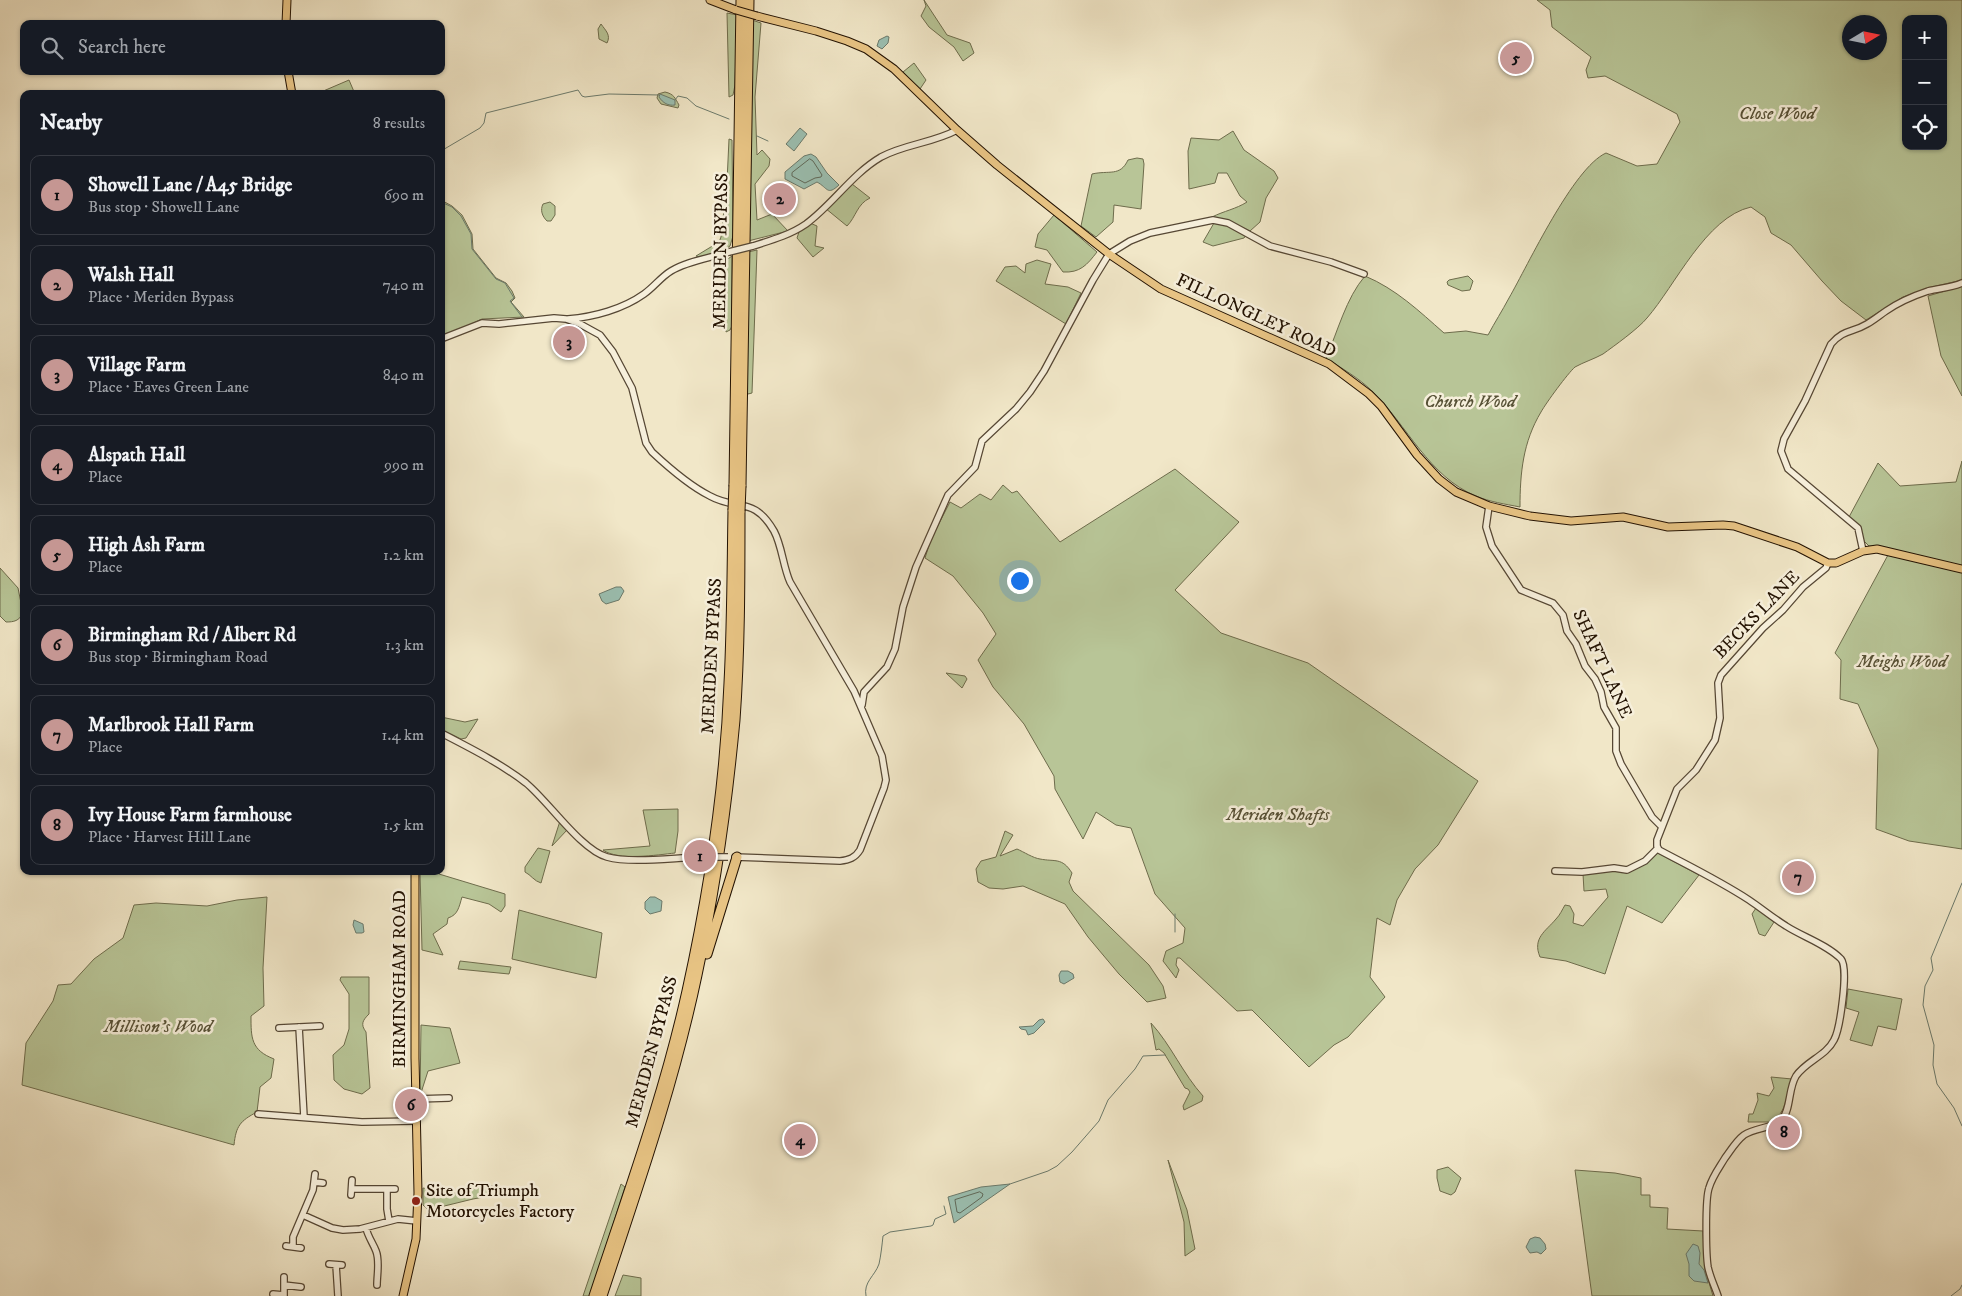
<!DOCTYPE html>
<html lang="en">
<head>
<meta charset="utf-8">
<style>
	:root { --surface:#171b24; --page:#242831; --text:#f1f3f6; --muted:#9ea1a6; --line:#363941; --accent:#c59692 }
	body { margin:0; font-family:"IM FELL DW Pica",serif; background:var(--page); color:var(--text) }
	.controls { position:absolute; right:15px; top:15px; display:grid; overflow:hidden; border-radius:10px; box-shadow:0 1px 4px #0004 }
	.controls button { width:45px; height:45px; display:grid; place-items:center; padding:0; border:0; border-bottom:1px solid var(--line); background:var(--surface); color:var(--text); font:25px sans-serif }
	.compass { position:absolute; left:1842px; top:15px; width:45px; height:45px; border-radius:50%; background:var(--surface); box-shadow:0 1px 4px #0004; rotate:80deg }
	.you { position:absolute; left:1019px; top:580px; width:18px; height:18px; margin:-12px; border:4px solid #fff; border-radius:50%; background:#1a73e8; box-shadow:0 0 0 8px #1a73e833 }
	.badge { display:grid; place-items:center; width:32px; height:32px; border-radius:50%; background:var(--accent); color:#111; font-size:16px; font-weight:700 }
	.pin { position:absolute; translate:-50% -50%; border:2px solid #fff; box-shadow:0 1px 5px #0006 }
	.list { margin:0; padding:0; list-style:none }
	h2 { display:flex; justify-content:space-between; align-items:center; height:65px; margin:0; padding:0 20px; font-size:21px }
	h2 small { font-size:16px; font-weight:400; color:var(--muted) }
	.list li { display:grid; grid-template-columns:32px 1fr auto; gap:15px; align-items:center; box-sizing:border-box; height:80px; margin:0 10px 10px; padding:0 10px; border:1px solid var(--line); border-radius:10px }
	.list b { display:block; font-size:19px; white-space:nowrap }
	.list p { margin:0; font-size:16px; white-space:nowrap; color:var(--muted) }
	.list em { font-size:16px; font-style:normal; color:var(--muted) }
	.icon { flex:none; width:28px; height:28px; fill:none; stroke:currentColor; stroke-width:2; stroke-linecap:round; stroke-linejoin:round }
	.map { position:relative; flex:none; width:1962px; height:1296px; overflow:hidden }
	.search { position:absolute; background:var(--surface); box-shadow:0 1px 4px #0004; left:20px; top:20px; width:425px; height:55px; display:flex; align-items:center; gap:12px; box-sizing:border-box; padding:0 18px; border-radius:10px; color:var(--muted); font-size:19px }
	.panel { position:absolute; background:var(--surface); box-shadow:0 1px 4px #0004; left:20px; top:90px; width:425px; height:785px; border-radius:10px }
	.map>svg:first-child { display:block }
	.green { fill:#b8c597; stroke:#6e6c4c; fill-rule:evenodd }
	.water { fill:#9bc0b2; stroke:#6b7a6c }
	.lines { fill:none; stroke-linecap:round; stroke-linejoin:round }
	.shore { stroke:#5f695a; stroke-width:1 }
	.stream { stroke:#6b7a6c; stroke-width:1 }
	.minor-casing { stroke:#564734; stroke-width:8 }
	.major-casing { stroke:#231202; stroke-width:9 }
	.highway-casing { stroke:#231202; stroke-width:11 }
	.minor { stroke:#f6efdb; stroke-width:5.5 }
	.major { stroke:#e8c484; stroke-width:7 }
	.highway { stroke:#e8c484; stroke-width:9 }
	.minor-bridge-casing { stroke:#564734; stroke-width:8; stroke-linecap:butt }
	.major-bridge-casing { stroke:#231202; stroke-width:9; stroke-linecap:butt }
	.highway-bridge-casing { stroke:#231202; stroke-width:11; stroke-linecap:butt }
	.minor-bridge { stroke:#f6efdb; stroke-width:5.5 }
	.major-bridge { stroke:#e8c484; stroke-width:7 }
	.highway-bridge { stroke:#e8c484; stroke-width:9 }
	.poi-dot { fill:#8f2418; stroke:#f6efdb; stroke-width:2 }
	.labels { text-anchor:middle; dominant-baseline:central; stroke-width:5; stroke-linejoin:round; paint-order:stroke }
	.park-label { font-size:18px; font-style:italic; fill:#575136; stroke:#f6efdb }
	.street-label { font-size:18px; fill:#231202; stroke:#f6efdb }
	.poi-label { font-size:18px; fill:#231202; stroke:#f6efdb; text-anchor:start }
</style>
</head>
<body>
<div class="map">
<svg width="1962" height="1296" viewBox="0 0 1962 1296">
	<rect width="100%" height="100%" fill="#f1e7c8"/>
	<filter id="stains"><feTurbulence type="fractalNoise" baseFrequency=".004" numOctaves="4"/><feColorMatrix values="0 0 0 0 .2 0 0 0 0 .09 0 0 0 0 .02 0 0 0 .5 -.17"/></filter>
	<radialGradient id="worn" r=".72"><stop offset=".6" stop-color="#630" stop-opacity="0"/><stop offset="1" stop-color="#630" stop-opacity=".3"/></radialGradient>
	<!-- green -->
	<path class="green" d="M924,0l23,35 23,8 4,10 -11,8 -9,-14 -25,-20 -8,-11 5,-10z
		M1537,0h425v280l-34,8 -25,9 -37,23 -25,-19 -19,-20 -31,-36 -20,-12 -6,-16 -14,-10c-45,10 -76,79 -104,111 -9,11 -33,28 -44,36 -9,5 -19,8 -28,13 -7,6 -29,36 -34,45 -18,30 -21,61 -21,95 -15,-3 -30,-5 -44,-11 -47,-19 -69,-71 -104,-105 -13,-13 -31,-23 -46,-33 12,-27 20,-60 39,-82 31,13 54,35 79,57l22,-2 22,4c7,-13 14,-24 21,-37 19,-33 64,-130 97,-145l31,13 20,-2 23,-42 -3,-8 -72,-38 -17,2 -2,-8 5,-13 -39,-30 -2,-17zM1906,19h37v127h-37zM1850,22h30v30h-30z
		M727,13l10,2 -2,70 -2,10 -4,2z
		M752,20l9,3 -6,74 2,58 5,-5 8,9 -1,7 -14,18 2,36 15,-6 16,17 -40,10z
		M601,24c5,7 10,11 6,19l-8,-4 -1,-10z
		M914,63l12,17 -6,9 -17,-17z
		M349,80l6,14h-34v-2z
		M665,92c9,2 10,6 14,13l-1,3 -17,-4 -4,-6 1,-4z
		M1233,131l11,19 30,21 4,7 -12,20 -6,24 -10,9 -21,-10 -17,-4c12,-6 24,-8 35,-15l-7,-6 -13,-23h-9l-3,10 -26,6 -1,-38 3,-13 28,2z
		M729,139l3,1 1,96 -3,10 -3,2 -26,9 -5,-1 23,-14 2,-5 6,-55z
		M1137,158l6,1 1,5 -3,45 -27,-4 -1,17 -17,15 -15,-11 11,-52c17,-4 28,3 36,-14z
		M852,184l18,14c-13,6 -14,19 -23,28l-22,-18z
		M441,200l11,6 10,9 10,19 1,15 23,29 10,5 6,8 3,7 -4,4 13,15 -42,2 -26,12 -15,4z
		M550,202l5,4v9l-4,6h-4c-5,-5 -7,-11 -4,-17z
		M1054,215l43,37c-10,13 -17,21 -34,20l-16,-22 -12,-3 3,-13z
		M810,223l7,3 -2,20 9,2 -11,9 -16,-19 3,-9z
		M1214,223h7l26,11 -3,4 -31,8 -10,-4z
		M757,250l-5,143 -4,1 -2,-5 2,-137z
		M732,256v70l-2,4 -4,2 -1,-71z
		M1037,260l14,4 -6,20 23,3 13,6 -15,31 -70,-43 9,-14 11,-1 9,7 1,-9z
		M1468,276l5,5 -3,9 -8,1 -14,-6 -1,-3 2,-2z
		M1962,286v110l-21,-40 -13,-60z
		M1962,461v106l-72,-18 -21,-3 -5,-5 -4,-12 -11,-12 29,-54 22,23 56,-4z
		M1175,469l64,53 -64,68 46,43 87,30 170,118 -40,64 -23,24 -18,31 -7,25 -13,-7 -7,59 15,20 -37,40 -14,8 -25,22 -57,-57 -15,1 -57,-53h-3l-1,7 3,5 -3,8 -13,-17 3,-10 17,-8 2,-15 -30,-34 -24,-66 -15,-3 -20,-13 -13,27 -28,-50 -1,-13 -30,-52 -31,-37 -15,-27 18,-26 -13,-21 -30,-37 -28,-18 6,-19 19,-37 11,6 19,-14 11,6 12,-15 9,8 5,-2 43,51z
		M1888,555l74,17v277l-53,-8 -33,-12 2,-80 -20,-45 -18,-5 1,-39 -6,-7z
		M0,568l18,20 5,25c-4,8 -9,9 -17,9l-6,-6z
		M946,673l19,3 2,3 -5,9z
		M441,717l24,5 13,-3 -12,19 -5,1 -20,-10z
		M678,809v22l-3,22c-18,2 -57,8 -72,-3l47,-4 -7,-36z
		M560,821l7,9 -15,16z
		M1005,831l8,4 -13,21 17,-7c7,3 16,9 23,10 15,3 22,-2 32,14l-3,9 4,9 76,74 14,21 3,12 -19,4 -28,-28 -31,-37 -23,-33 -42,-18 -20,3 -14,-1 -11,-6 -2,-13 5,-8 15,-4z
		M538,848l12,3 -9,32c-7,-2 -10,-8 -16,-11v-5z
		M1658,853l41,22 -37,48 -35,-17 -22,68 -39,-13 -26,-4c-8,-19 6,-26 16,-38 4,-4 6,-9 9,-14l5,1 4,8 -1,9 10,3 25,-29 -2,-8 -22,2 -1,-17 58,-9z
		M420,871h19v3l66,20v12l-4,6 -12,-8 -27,-7c-3,10 -4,18 -14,21l-1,6 -14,10 10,21 -21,-5z
		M267,897l-4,71 1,38 -13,10c0,22 0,34 23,43l-3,19 -11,9 -3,25c-17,9 -21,14 -23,33l-212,-60 4,-42 27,-42 5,-16 13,-1 23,-25 29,-21 11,-33 22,-2 51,3 30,-6z
		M1756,908l18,14 -9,14 -6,-2 -7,-20z
		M519,910l83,23 -6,45 -84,-19z
		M460,961l51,6 -2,7 -51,-5z
		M341,977h28v37c-6,6 -9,10 -3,18l4,56 -8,6 -18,-5 -10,-9 -1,-25 11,-10 5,-16v-35l-9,-14z
		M1848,989l54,10 -6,31 -18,-4 -6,20 -22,-6 9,-28 -13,-4z
		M1151,1023c20,22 32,51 52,73l-1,5 -18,9 -1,-4 7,-14 -2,-3 -3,-1 -21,-35 -5,-4 -3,1z
		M421,1025l29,3 10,35 -32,8 -8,25z
		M1771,1077l21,2c-7,16 -4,33 -21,43h-23l1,-8h4l5,-14 -1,-7 12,3 5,-8z
		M1168,1160l19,50 8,39 -10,7 -1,-34z
		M1448,1167l13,11 -6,14 -4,3 -11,-4 -3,-13v-8z
		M1575,1170l40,3 26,5v17h9v12l18,1 -1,21 36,2 2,38 8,27h-121z
		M621,1184l4,3 -35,109h-7z
		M474,1185l20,1 1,9 -22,4 -45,11 -5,-5v-17l12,2 2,8 37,-10z
		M623,1275l18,3v18h-26z"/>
	<!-- water -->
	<path class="water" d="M887,36l2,1 -1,6 -6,6 -5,-3 2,-6z
		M660,94l15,6v5c-7,1 -12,-2 -16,-8z
		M800,128l7,6 -13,17 -8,-7z
		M811,154l5,3 11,16 12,12c-12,11 -11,3 -22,-3l-13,7 -19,-10v-7l19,-16z
		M616,587h5l3,4 -5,9 -13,4 -4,-3 -3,-7z
		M650,897h5l7,4 -1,10 -11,3 -5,-5v-7z
		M354,920l9,4 1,8 -2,1h-6l-3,-8z
		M1061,971h7l5,3 1,4 -10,6 -4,-2 -1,-7z
		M1043,1019l2,3 -11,11 -6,2 -2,-5 -5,-1 -2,-2 14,-1 6,-6z
		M1010,1184l-56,39 -6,-26 33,-10z
		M1535,1237l5,1 5,6 1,5 -5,5 -4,-2 -7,1 -4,-6 4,-8z
		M1693,1244l5,2 2,7 -1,11 5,6 4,13 -14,-2 -5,-5v-12l-3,-10z"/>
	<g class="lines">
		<!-- shore -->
		<path class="shore" d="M810,159l3,2 9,14 -1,2 -6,1 -10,5 -13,-7v-3z
			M980,1192l3,2 -1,3 -22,16 -3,-1 -2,-12z"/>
		<!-- stream -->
		<path class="stream" d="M675,100l3,-4 9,2 9,8 33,13
			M757,136l11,5
			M441,151l39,-23 4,-5 2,-10 92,-23 4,6 3,1 24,-3 50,1
			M441,202l11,5 9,9 10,18 1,15 24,30 9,4 9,15 -4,3 12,16
			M1962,883l-31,75 2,12 -8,16 -2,19 11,40 -1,20 4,19 17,24 8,18
			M1175,914v18
			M1010,1184l38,-13 9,-5 15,-14 27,-31 9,-21 27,-31 8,-13 22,-1
			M866,1296c-3,-14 9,-20 13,-32 2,-9 3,-19 4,-28l7,-4 41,-6 2,-1 2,-6 11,-5 -2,-8
			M1951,1296l9,-7 2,-4"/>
		<!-- minor casing -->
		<g class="minor-casing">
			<path id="minor" d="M753,246c19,-6 37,-11 53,-22 27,-20 46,-50 75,-67 24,-13 52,-14 76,-27
				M568,319c26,-2 55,-10 76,-25 10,-7 17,-17 27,-23 16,-10 39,-13 58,-19
				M441,339l41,-16 17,1 55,-6 12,1 14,5 20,11 13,17 19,36 14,55 6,9c15,14 40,35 58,44 27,15 44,0 64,35 8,15 9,35 16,51l64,109 28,65 4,24 -2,8 -24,62c-5,8 -11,10 -20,11l-105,-4
				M1489,506l-3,21 6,19 29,44 32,13 10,12 4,16 9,13 9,22 10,13 6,13 3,15 12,21v23l5,13 31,53 9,9
				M1863,551l-5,-23 -70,-59 -7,-18 3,-12 21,-38 26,-57c13,-15 21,-11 36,-20 7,-4 13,-9 19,-13 13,-9 27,-15 42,-20 11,-3 23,-3 34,-8
				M862,705l2,-13 23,-25 8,-18 8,-42 13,-40 32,-72 27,-28 7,-26 34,-32 14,-17 14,-21 49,-91 16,-26 21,-13 20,-8 63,-13 15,3 42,23 61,16 33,12
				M441,733c29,15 59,30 85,50 23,19 55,67 81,74 25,7 71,0 98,0
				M1555,871l27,1 32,-4 13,2 18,-9 13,-13
				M299,1027l5,90
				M279,1028l41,-2
				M416,1099l33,-1
				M258,1114l104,8 54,-1
				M314,1182l9,1
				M352,1189h43
				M387,1190v19l2,12
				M351,1195l1,-15
				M303,1215l29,13 11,2 17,-1 38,-10 19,2
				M366,1228c2,9 7,15 10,23 4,10 1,23 1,34
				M286,1246l15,2
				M293,1246v-9l20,-47 2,-16
				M329,1264l13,1
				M336,1265l2,31
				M284,1277v19
				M284,1285l17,2
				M273,1294l11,1
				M1718,1296c-3,-9 -8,-19 -10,-29 -2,-12 -3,-68 1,-79 3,-11 10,-20 16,-30 6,-8 11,-17 19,-23 12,-8 28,-6 38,-16 9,-9 6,-30 14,-43 10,-15 30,-20 38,-36 6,-11 15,-72 7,-81 -15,-15 -38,-22 -55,-33 -13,-8 -25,-18 -37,-26 -29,-19 -60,-34 -90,-50l-2,-4v-6l20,-51 19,-19 19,-30 5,-22 -2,-35 3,-8 42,-47 20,-18 20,-23 23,-19 2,-5"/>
		</g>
		<!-- major casing -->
		<g class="major-casing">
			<path id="major" d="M710,0l26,10
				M757,16l59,15 31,10 19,8 28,20 63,61 40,35 112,89 52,35 168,75 40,30 12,12 36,49 22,24 17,13 33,14 41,10 41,5 52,-4 45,10 55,-2 11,1 63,21 31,16h8l27,-12 14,-2 85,20
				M286,24l1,-24
				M288,71l4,23
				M403,1296l13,-57 2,-46 -3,-135v-187"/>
		</g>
		<!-- highway casing -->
		<g class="highway-casing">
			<path id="highway" d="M734,485l7,-485
				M741,486l8,-486
				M707,954l30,-97
				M594,1296c33,-100 70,-201 93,-305 22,-100 38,-205 42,-308 3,-57 3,-115 4,-173
				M602,1296c35,-106 72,-211 95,-321 18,-84 30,-169 38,-255 5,-69 5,-139 5,-209"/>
		</g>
		<!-- minor -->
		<use href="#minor" class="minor"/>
		<!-- major -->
		<use href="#major" class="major"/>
		<!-- highway -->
		<use href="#highway" class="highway"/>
		<!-- minor-bridge casing -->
		<g class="minor-bridge-casing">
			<path id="minor-bridge" d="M729,252l24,-6
				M705,857h23"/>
		</g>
		<!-- major-bridge casing -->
		<g class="major-bridge-casing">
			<path id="major-bridge" d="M736,10l21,6"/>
		</g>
		<!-- highway-bridge casing -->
		<g class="highway-bridge-casing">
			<path id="highway-bridge" d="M733,510l1,-25
				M740,511l1,-25"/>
		</g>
		<!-- minor-bridge -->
		<use href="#minor-bridge" class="minor-bridge"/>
		<!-- major-bridge -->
		<use href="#major-bridge" class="major-bridge"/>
		<!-- highway-bridge -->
		<use href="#highway-bridge" class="highway-bridge"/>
	</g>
	<!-- markers -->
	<circle class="poi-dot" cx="416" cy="1201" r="5"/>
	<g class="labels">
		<!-- park labels -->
		<g class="park-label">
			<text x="1777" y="114">Close Wood</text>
			<text x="1470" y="402">Church Wood</text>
			<text x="1902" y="662">Meighs Wood</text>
			<text x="1278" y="815">Meriden Shafts</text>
			<text x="158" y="1027">Millison's Wood</text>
		</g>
		<!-- street labels -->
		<g class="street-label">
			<text transform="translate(721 251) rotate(-89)">MERIDEN BYPASS</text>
			<text transform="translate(1256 316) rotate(25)">FILLONGLEY ROAD</text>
			<text transform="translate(1757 615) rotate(-46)">BECKS LANE</text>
			<text transform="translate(712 656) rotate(-87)">MERIDEN BYPASS</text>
			<text transform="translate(1602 664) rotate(65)">SHAFT LANE</text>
			<text transform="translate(400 979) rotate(-90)">BIRMINGHAM ROAD</text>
			<text transform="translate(652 1052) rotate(-75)">MERIDEN BYPASS</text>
		</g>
		<!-- poi labels -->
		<g class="poi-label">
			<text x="426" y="1191">Site of Triumph<tspan x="426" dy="21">Motorcycles Factory</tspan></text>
		</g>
	</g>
	<rect width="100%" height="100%" filter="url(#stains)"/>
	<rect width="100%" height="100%" fill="url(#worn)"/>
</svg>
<div class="controls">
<button>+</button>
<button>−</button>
<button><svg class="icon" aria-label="locate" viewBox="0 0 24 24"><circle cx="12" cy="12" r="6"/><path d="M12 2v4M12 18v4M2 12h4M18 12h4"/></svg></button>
</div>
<svg class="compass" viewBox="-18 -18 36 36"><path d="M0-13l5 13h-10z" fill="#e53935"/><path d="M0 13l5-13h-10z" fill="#9ea1a6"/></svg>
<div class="you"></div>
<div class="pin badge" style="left:700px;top:856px">1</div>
<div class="pin badge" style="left:780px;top:199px">2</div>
<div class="pin badge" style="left:569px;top:342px">3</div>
<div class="pin badge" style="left:800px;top:1140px">4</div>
<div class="pin badge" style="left:1516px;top:58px">5</div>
<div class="pin badge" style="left:411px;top:1105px">6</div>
<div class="pin badge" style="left:1798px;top:877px">7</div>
<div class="pin badge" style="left:1784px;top:1132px">8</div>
<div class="search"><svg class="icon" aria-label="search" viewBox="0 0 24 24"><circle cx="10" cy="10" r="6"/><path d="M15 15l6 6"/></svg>Search here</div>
<section class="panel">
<h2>Nearby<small>8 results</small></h2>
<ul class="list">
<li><span class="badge">1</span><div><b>Showell Lane / A45 Bridge</b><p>Bus stop · Showell Lane</p></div><em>690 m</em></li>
<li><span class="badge">2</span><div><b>Walsh Hall</b><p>Place · Meriden Bypass</p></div><em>740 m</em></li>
<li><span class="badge">3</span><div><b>Village Farm</b><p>Place · Eaves Green Lane</p></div><em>840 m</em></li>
<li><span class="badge">4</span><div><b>Alspath Hall</b><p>Place</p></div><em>990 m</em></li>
<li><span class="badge">5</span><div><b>High Ash Farm</b><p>Place</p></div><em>1.2 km</em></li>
<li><span class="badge">6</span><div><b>Birmingham Rd / Albert Rd</b><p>Bus stop · Birmingham Road</p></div><em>1.3 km</em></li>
<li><span class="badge">7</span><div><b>Marlbrook Hall Farm</b><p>Place</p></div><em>1.4 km</em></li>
<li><span class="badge">8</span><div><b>Ivy House Farm farmhouse</b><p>Place · Harvest Hill Lane</p></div><em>1.5 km</em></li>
</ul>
</section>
</div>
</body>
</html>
